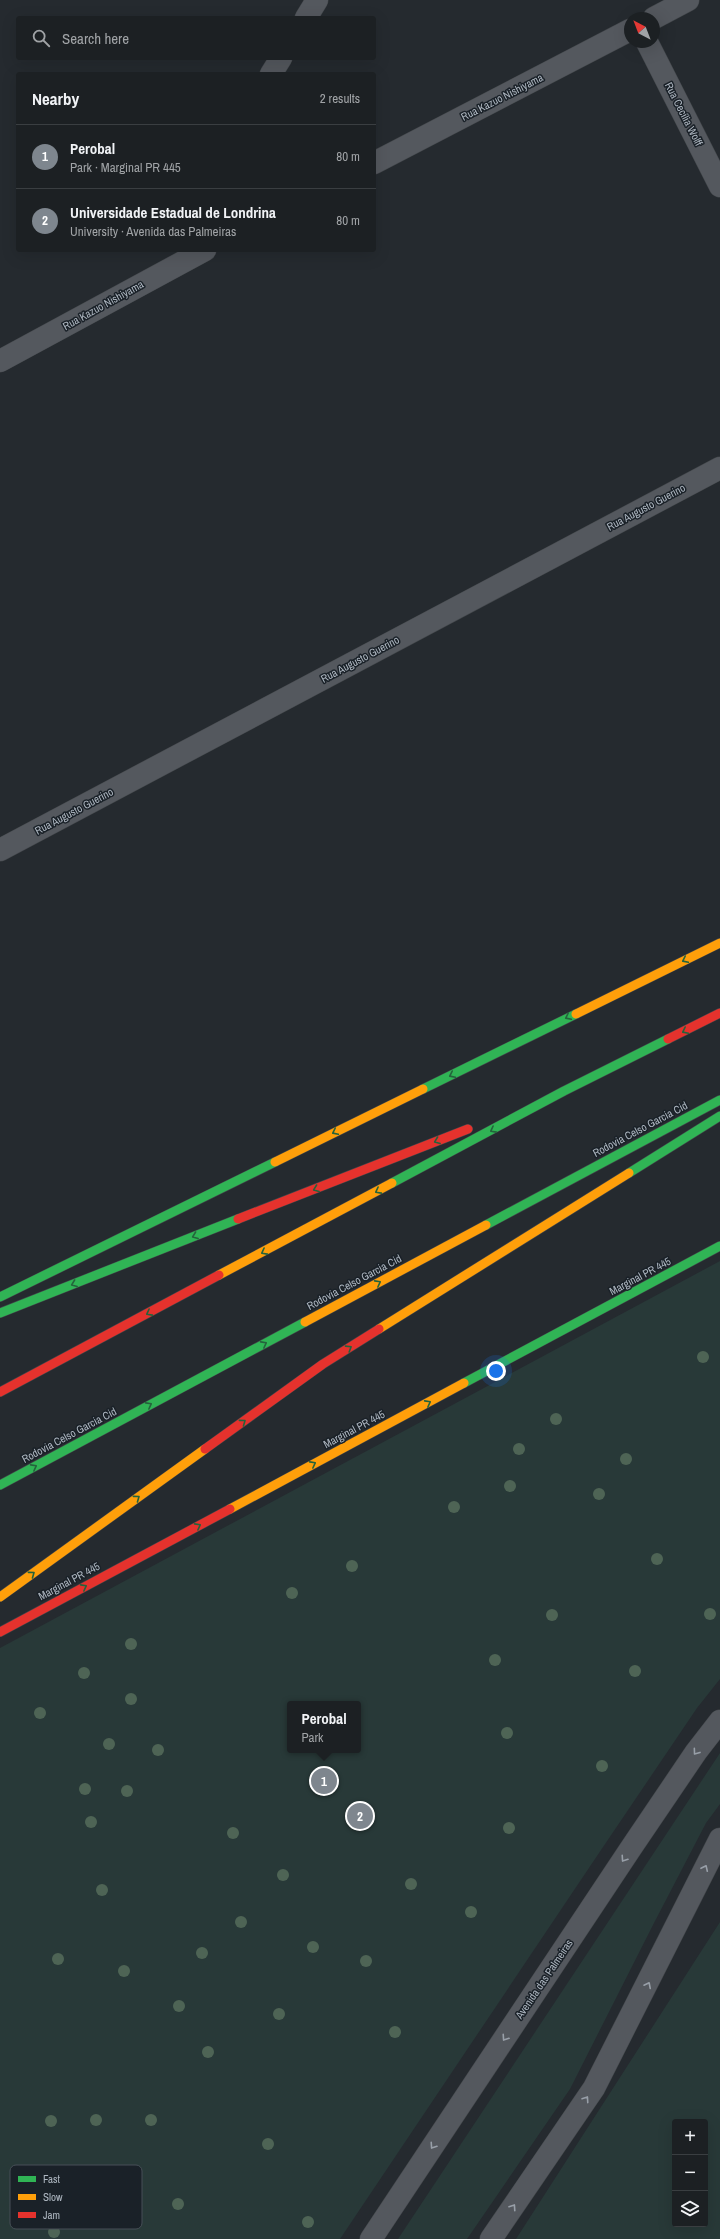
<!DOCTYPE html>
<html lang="en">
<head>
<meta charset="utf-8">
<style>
	:root { --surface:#1c2023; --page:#25282b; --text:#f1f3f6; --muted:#a0a3a6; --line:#3a3e41; --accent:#7e868e }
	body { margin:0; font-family:"Archivo Narrow",sans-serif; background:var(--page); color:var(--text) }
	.controls { position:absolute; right:12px; bottom:12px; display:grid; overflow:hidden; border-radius:4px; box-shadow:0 4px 16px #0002 }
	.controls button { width:36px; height:36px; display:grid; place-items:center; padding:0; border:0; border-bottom:1px solid var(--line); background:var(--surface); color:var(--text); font:20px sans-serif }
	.compass { position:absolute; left:624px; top:12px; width:36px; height:36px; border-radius:50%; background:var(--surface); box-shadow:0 4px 16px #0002; rotate:318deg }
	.you { position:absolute; left:496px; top:1371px; width:14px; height:14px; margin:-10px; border:3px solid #fff; border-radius:50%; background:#1a73e8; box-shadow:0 0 0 6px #1a73e833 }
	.badge { display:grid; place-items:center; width:26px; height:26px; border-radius:50%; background:var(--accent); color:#fff; font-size:13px; font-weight:700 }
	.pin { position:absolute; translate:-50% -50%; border:2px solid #fff; box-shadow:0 1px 4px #0006 }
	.popup { position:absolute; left:287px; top:1701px; width:74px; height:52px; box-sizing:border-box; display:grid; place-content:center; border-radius:4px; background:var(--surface); filter:drop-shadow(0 1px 3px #0005); font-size:13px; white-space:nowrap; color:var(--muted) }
	.popup b { font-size:15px; color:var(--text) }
	.popup::after { content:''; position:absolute; left:50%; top:100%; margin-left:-8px; border:8px solid transparent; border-top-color:var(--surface) }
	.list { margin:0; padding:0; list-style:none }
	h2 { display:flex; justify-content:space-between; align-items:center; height:52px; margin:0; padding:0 16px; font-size:17px }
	h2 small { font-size:13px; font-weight:400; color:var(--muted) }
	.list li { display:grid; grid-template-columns:26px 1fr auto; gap:12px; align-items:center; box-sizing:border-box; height:64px; padding:0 16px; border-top:1px solid var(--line) }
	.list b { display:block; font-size:15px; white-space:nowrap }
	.list p { margin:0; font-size:13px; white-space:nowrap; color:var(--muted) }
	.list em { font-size:13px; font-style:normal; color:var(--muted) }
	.icon { flex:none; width:22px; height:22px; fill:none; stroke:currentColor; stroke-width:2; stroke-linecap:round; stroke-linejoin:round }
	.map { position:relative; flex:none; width:720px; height:2239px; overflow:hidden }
	.search { position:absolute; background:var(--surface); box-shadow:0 4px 16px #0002; left:16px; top:16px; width:360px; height:44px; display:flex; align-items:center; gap:10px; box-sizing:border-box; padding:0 14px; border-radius:4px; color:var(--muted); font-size:15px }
	.panel { position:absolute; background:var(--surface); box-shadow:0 4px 16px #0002; left:16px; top:72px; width:360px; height:180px; border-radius:4px }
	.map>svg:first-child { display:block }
	.green { fill:#283938; fill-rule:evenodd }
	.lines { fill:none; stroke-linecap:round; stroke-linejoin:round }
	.street-casing { stroke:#42464a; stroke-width:23 }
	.fast-casing { stroke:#42464a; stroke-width:10 }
	.slow-casing { stroke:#42464a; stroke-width:10 }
	.jam-casing { stroke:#42464a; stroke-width:10 }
	.street { stroke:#54585e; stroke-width:22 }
	.fast { stroke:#30b455; stroke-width:9 }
	.slow { stroke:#ff9f0a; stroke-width:9 }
	.jam { stroke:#e5322d; stroke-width:9 }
	.tree { fill:#4e6455 }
	.oneway { stroke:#24633c }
	.oneway2 { stroke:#989fa8 }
	.labels { text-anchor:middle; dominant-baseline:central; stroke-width:3; stroke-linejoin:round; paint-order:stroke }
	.street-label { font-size:11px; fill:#aeb7c1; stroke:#1a2128 }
	.key { fill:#1a2128; stroke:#464e56; stroke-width:1 }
	.key-label { font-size:11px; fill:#aeb7c1 }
</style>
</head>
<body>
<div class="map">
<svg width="720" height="2239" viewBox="0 0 720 2239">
	<rect width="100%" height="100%" fill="#252a2f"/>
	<!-- green -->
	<path class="green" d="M720,1261v418l-23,29 -98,145 -259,386h-340v-591zM290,1704h68v46h-68z
		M720,1753v51l-14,19 -52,100 -84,166 -103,150h-69z
		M720,1922v317h-204zM675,2122h30v102h-30z"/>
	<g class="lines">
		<!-- street casing -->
		<g class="street-casing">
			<path id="street" d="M306,18l11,-18
				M654,18l34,-18
				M647,42l73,144
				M271,74l10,-16
				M374,163l256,-133
				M0,361l205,-111
				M0,850l720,-382
				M371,2239l260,-391 65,-96 24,-31
				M491,2239l103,-151 126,-249"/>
		</g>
		<!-- fast casing -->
		<g class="fast-casing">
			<path id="fast" d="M423,1089l153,-75
				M629,1173l91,-57
				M392,1183l172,-92 104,-52
				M486,1225l234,-125
				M0,1297l275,-135
				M0,1313l238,-94
				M464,1383l256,-137
				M0,1485l305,-163"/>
		</g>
		<!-- slow casing -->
		<g class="slow-casing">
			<path id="slow" d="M576,1014l144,-71
				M275,1162l148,-73
				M219,1275l173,-92
				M305,1322l181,-97
				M379,1329l250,-156
				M230,1509l234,-126
				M0,1597l205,-148"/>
		</g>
		<!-- jam casing -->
		<g class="jam-casing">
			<path id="jam" d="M668,1039l52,-26
				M238,1219l230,-90
				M0,1392l219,-117
				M205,1449l118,-85 56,-35
				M0,1632l230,-123"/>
		</g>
		<!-- street -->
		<use href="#street" class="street"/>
		<!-- fast -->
		<use href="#fast" class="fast"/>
		<!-- slow -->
		<use href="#slow" class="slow"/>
		<!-- jam -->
		<use href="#jam" class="jam"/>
	</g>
	<!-- trees -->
	<g class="tree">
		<circle cx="703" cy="1357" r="6"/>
		<circle cx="556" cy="1419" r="6"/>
		<circle cx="519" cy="1449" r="6"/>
		<circle cx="626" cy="1459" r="6"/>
		<circle cx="510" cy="1486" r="6"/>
		<circle cx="599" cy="1494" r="6"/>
		<circle cx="454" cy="1507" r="6"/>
		<circle cx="657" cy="1559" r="6"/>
		<circle cx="352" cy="1566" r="6"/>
		<circle cx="292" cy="1593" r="6"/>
		<circle cx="710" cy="1614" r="6"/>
		<circle cx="552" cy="1615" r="6"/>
		<circle cx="131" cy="1644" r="6"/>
		<circle cx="495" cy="1660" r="6"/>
		<circle cx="635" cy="1671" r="6"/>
		<circle cx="84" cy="1673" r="6"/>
		<circle cx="131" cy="1699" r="6"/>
		<circle cx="40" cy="1713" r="6"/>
		<circle cx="507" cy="1733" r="6"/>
		<circle cx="109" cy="1744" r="6"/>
		<circle cx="158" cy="1750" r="6"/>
		<circle cx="602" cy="1766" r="6"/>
		<circle cx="85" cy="1789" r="6"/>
		<circle cx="127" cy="1791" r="6"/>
		<circle cx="91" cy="1822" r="6"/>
		<circle cx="509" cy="1828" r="6"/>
		<circle cx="233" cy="1833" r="6"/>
		<circle cx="283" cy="1875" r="6"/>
		<circle cx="411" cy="1884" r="6"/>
		<circle cx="102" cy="1890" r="6"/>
		<circle cx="471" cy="1912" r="6"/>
		<circle cx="241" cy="1922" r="6"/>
		<circle cx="313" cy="1947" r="6"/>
		<circle cx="202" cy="1953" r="6"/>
		<circle cx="58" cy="1959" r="6"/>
		<circle cx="366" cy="1961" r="6"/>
		<circle cx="124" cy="1971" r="6"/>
		<circle cx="179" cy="2006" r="6"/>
		<circle cx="279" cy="2014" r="6"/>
		<circle cx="395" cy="2032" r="6"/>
		<circle cx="208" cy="2052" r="6"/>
		<circle cx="96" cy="2120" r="6"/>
		<circle cx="151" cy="2120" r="6"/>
		<circle cx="51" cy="2121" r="6"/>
		<circle cx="268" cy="2144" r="6"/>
		<circle cx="178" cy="2204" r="6"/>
		<circle cx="308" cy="2222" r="6"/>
		<circle cx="54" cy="2232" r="6"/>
	</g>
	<!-- one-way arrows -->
	<defs><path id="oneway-chevron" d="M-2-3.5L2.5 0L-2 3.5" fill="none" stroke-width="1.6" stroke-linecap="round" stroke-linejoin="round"/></defs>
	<g class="oneway">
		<use href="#oneway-chevron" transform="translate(685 960) rotate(154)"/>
		<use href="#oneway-chevron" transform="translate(568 1017) rotate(154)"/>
		<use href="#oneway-chevron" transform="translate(685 1031) rotate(153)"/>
		<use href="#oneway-chevron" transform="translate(452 1075) rotate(154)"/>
		<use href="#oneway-chevron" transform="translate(493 1130) rotate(152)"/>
		<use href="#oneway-chevron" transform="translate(335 1132) rotate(154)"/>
		<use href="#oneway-chevron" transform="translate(437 1141) rotate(159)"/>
		<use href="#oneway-chevron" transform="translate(316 1189) rotate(159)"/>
		<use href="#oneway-chevron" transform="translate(378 1191) rotate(152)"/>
		<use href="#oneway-chevron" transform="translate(195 1236) rotate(159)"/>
		<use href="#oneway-chevron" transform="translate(264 1252) rotate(152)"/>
		<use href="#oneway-chevron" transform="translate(378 1283) rotate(-28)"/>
		<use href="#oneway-chevron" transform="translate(74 1284) rotate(159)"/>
		<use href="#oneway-chevron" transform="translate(149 1313) rotate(152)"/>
		<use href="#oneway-chevron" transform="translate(264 1344) rotate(-28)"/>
		<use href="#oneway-chevron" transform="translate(349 1348) rotate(-32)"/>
		<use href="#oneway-chevron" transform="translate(428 1403) rotate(-28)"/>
		<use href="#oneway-chevron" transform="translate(149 1405) rotate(-28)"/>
		<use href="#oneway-chevron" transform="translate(243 1422) rotate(-36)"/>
		<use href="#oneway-chevron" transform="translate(313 1464) rotate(-28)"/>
		<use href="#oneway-chevron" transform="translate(34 1467) rotate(-28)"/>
		<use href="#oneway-chevron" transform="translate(137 1498) rotate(-36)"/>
		<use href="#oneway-chevron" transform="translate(198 1526) rotate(-28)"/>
		<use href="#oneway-chevron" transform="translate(32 1574) rotate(-36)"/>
		<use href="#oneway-chevron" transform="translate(84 1587) rotate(-28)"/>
	</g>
	<g class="oneway2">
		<use href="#oneway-chevron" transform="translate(696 1752) rotate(126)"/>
		<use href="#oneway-chevron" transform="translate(624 1859) rotate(124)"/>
		<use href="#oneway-chevron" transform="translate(705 1868) rotate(-65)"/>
		<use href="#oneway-chevron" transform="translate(648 1985) rotate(-63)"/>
		<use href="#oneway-chevron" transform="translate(505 2038) rotate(124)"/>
		<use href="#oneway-chevron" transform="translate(586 2099) rotate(-56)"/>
		<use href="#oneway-chevron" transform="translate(433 2146) rotate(124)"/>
		<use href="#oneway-chevron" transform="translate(513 2207) rotate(-56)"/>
	</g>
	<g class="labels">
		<!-- street labels -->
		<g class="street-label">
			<text transform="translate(502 97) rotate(-27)">Rua Kazuo Nishiyama</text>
			<text transform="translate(684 114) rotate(63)">Rua Cecília Wolff</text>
			<text transform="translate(103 305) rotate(-29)">Rua Kazuo Nishiyama</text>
			<text transform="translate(646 507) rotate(-28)">Rua Augusto Guerino</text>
			<text transform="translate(360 659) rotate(-28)">Rua Augusto Guerino</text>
			<text transform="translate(74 811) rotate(-28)">Rua Augusto Guerino</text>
			<text transform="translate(640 1129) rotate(-28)">Rodovia Celso Garcia Cid</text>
			<text transform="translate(640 1276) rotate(-28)">Marginal PR 445</text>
			<text transform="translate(354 1282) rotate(-28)">Rodovia Celso Garcia Cid</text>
			<text transform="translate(354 1429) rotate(-28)">Marginal PR 445</text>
			<text transform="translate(69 1435) rotate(-28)">Rodovia Celso Garcia Cid</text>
			<text transform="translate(69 1581) rotate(-28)">Marginal PR 445</text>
			<text transform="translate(544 1979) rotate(-56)">Avenida das Palmeiras</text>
		</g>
	</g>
	<!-- legend -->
	<rect x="10" y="2165" width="132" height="64" rx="6" class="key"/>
	<rect x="18" y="2176" width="18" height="6" fill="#30b455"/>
	<rect x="18" y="2194" width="18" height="6" fill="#ff9f0a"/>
	<rect x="18" y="2212" width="18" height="6" fill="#e5322d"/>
	<g class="key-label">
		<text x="43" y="2183">Fast</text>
		<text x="43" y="2201">Slow</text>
		<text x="43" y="2219">Jam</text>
	</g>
</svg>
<div class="controls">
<button>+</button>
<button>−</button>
<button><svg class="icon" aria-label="layers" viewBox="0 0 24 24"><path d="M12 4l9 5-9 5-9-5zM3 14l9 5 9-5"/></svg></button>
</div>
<svg class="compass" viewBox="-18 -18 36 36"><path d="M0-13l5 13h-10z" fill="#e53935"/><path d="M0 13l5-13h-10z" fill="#a0a3a6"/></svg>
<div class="you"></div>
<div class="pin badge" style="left:324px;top:1781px">1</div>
<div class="popup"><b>Perobal</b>Park</div>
<div class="pin badge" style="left:360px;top:1816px">2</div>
<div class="search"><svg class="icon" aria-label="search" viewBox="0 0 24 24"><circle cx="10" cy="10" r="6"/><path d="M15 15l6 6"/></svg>Search here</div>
<section class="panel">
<h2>Nearby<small>2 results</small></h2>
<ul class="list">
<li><span class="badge">1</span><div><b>Perobal</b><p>Park · Marginal PR 445</p></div><em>80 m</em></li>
<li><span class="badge">2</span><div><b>Universidade Estadual de Londrina</b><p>University · Avenida das Palmeiras</p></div><em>80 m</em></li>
</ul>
</section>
</div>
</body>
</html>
